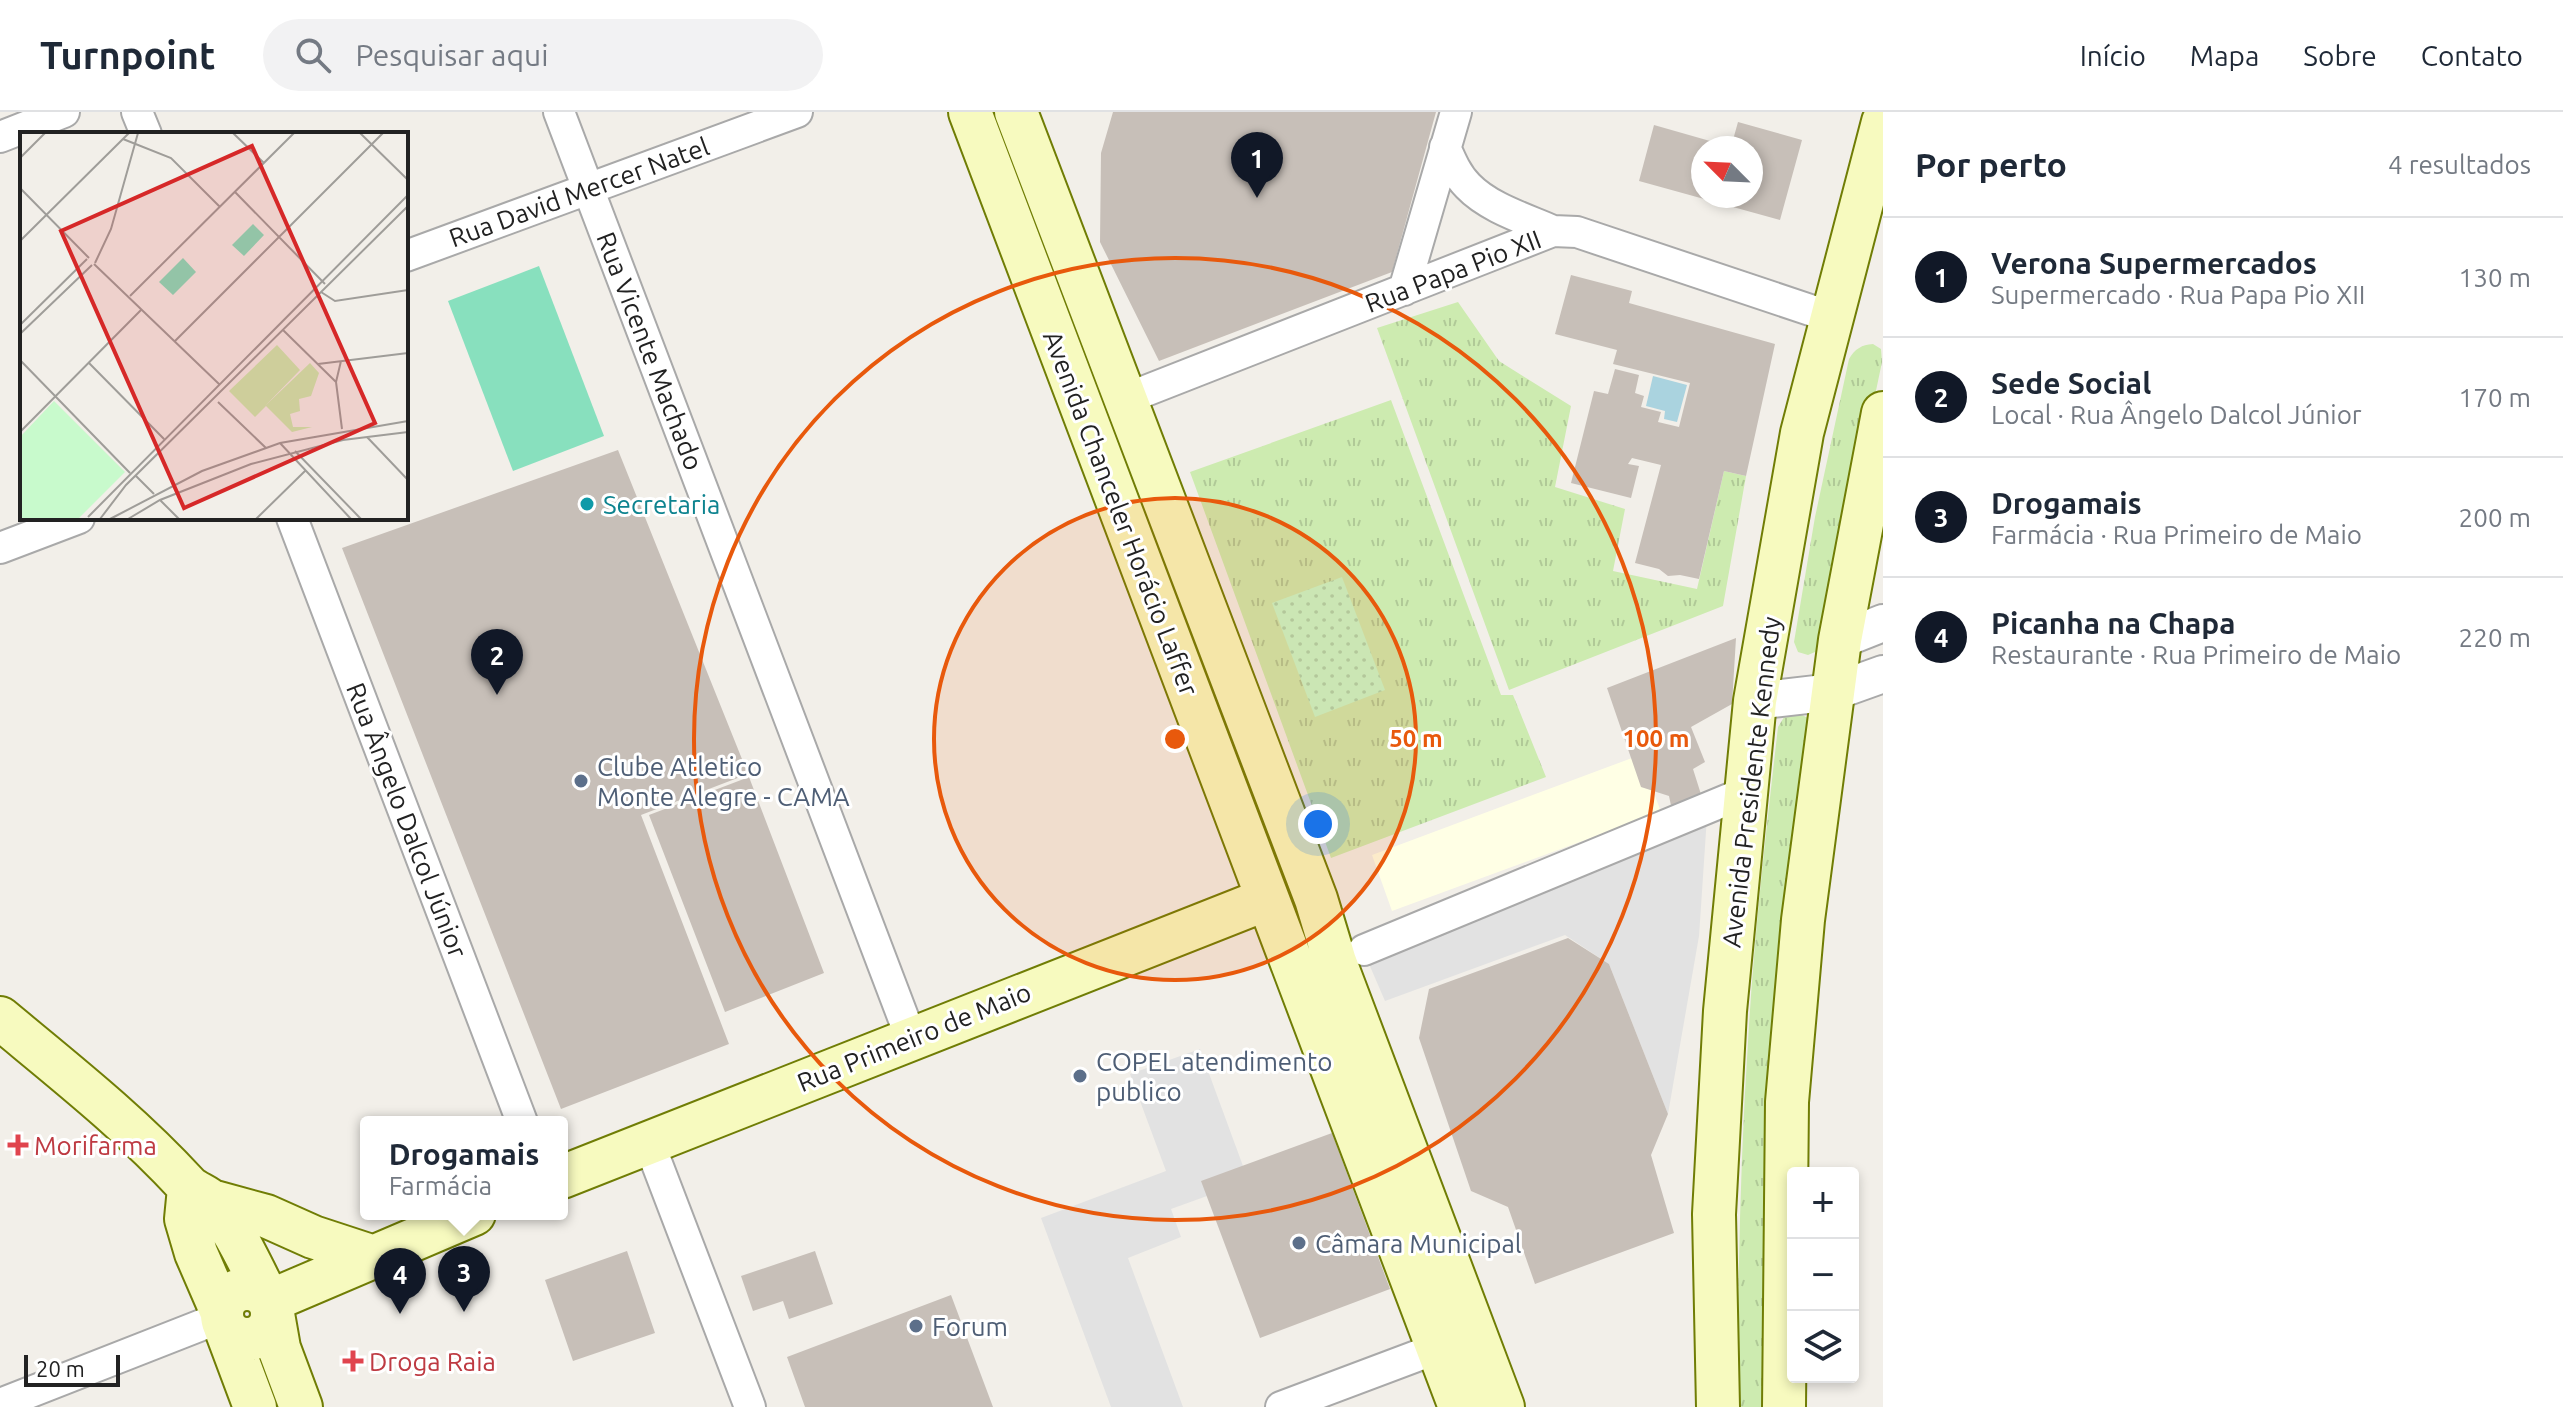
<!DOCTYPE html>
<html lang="pt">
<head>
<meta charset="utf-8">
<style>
	:root { --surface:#fff; --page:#f2f2f3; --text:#1f2937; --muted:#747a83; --line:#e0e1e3; --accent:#111827 }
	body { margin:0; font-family:Ubuntu,sans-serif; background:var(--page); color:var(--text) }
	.controls { position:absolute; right:24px; bottom:24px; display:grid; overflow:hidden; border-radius:8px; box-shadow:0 4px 12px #0003 }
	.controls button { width:72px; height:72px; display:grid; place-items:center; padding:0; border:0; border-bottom:2px solid var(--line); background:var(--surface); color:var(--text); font:40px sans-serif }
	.compass { position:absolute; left:1691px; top:24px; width:72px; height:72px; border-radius:50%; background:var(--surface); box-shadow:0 4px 12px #0003; rotate:294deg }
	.scale { position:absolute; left:24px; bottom:20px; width:96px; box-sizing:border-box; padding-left:8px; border:4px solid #222; border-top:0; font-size:22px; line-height:28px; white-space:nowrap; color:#222; -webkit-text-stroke:6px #fff; paint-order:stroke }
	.you { position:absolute; left:1318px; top:712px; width:28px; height:28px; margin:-20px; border:6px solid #fff; border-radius:50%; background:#1a73e8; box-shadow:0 0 0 12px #1a73e833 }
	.badge { display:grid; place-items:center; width:52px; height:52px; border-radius:50%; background:var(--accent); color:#fff; font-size:26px; font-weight:700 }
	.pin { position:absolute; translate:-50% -66px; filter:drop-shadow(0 2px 4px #0008) }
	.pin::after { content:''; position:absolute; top:42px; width:28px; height:24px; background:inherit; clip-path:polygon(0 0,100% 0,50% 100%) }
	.popup { position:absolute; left:360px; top:1004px; width:208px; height:104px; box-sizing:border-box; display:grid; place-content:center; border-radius:8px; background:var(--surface); filter:drop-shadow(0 2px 6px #0005); font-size:26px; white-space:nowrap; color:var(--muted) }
	.popup b { font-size:30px; color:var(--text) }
	.popup::after { content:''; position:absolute; left:50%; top:100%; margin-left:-16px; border:16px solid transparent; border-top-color:var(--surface) }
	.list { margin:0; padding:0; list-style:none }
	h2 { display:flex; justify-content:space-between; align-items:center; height:104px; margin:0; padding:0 32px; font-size:34px }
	h2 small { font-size:26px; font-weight:400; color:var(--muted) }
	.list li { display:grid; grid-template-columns:52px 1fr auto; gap:24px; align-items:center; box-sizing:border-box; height:120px; padding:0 32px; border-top:2px solid var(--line) }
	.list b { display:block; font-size:30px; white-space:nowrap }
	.list p { margin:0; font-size:26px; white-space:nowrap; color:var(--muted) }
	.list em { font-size:26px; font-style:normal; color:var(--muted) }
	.icon { flex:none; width:44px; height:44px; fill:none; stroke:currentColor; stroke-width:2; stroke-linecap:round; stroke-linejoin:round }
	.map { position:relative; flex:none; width:1883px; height:1295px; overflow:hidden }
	header { display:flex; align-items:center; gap:48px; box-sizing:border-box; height:112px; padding:0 40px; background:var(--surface); border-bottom:2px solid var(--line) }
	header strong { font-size:38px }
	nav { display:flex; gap:44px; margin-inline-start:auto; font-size:28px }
	.search { width:560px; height:72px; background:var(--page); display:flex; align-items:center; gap:20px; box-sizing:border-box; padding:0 28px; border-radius:44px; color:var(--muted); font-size:30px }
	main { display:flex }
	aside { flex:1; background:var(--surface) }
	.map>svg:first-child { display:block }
	.education { fill:#ffffe5 }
	.grass { fill:url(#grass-tufts) }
	.park { fill:url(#park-dots) }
	.pitch { fill:#88e0be }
	.parking { fill:#e2e2e2 }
	.water { fill:#aad3df }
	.building { fill:#c7bfb8; fill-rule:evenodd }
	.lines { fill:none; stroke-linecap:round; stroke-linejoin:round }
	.minor-casing { stroke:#a9a9a9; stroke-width:34 }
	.tertiary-casing { stroke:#a9a9a9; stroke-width:40 }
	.secondary-casing { stroke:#707d05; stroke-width:46 }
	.minor { stroke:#fff; stroke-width:30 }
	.tertiary { stroke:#fff; stroke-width:36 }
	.secondary { stroke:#f7fabf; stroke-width:42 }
	.ring { fill:none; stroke:#e8590c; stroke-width:4 }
	.culture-dot { fill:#0f9aa8; stroke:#fff; stroke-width:3 }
	.service-dot { fill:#5c6f8a; stroke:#fff; stroke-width:3 }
	.health-dot { fill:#e0444e; stroke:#fff; stroke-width:3 }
	.labels { text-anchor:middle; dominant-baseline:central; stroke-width:6; stroke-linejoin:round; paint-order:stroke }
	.street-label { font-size:26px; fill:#222; stroke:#fff }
	.culture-label { font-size:26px; fill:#0d838f; stroke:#fff; text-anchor:start }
	.service-label { font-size:26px; fill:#4e5e75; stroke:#fff; text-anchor:start }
	.health-label { font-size:26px; fill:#be3a42; stroke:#fff; text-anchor:start }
	.inset-road { fill:none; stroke:#9f9d99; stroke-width:2 }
	.view { fill:#d62828; fill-opacity:0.15; stroke:#d62828; stroke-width:4 }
	.inset-edge { fill:none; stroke:#222; stroke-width:4 }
	.centre { fill:#e8590c; stroke:#fff; stroke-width:4 }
	.ring-label { font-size:24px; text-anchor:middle; font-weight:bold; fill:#e8590c; stroke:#fff; stroke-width:6; stroke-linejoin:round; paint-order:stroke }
</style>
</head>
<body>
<header>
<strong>Turnpoint</strong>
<div class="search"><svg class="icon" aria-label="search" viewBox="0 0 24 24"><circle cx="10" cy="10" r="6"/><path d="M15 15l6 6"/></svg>Pesquisar aqui</div>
<nav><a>Início</a><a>Mapa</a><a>Sobre</a><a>Contato</a></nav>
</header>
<main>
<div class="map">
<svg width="1883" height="1295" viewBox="0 0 1883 1295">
	<defs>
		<pattern id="grass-tufts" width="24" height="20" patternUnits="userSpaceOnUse" patternTransform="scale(2)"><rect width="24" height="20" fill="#cdebb0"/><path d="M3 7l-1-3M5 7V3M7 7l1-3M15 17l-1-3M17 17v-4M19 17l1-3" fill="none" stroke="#b0c997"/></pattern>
		<pattern id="park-dots" width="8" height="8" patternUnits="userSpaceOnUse" patternTransform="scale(2)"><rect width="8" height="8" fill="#c8facc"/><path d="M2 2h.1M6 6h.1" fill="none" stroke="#acd6af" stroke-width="1.8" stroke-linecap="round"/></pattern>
	</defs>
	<rect width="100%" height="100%" fill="#f2efe9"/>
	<!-- education -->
	<path class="education" d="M1640,643l21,57 -269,99 -20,-56z"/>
	<!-- grass -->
	<path class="grass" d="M1458,190l41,59 72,45 -16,81 70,22 -12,62 84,18 27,-118 22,5 -23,130 -214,84 -132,-362z
		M1873,232l8,5 1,13 -60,287 -14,6 -10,-3 -4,-10 21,-125 34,-158c6,-10 12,-14 24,-15z
		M1391,288l110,295h12l33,82 -215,81 -141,-386z
		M1798,601l10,5 8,18 -39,671h-40c1,-122 3,-244 11,-365 6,-106 18,-210 30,-315l8,-13z"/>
	<!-- park -->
	<path class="park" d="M1342,465l43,113 -70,27 -43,-114z"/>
	<!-- pitch -->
	<path class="pitch" d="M539,154l65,170 -91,35 -65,-170z"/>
	<!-- parking -->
	<path class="parking" d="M1707,704l-8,120 -31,178 -59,-150 -44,-29 -180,66 -19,-44z
		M1200,937l43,117 -36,30 -36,13 10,28 -53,21 55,149h-72l-70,-189 125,-47 -36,-97z"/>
	<!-- water -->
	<path class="water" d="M1653,264l34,9 -10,37 -13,-3 1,-8 -19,-5z"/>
	<!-- building -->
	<path class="building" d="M1113,0h323l-44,160 -233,89 -59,-119 1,-89z
		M1738,10l64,18 -22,80 -141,-39 15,-56 77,22zM1703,36h48v48h-48z
		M1571,163l61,16 -3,12 146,41 -29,132 -22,-5 -25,108 -19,-4 -12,1 -9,-7 -24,-6 26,-98 -29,-7 -4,6 11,2 -8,32 -60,-15 23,-92 14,3 7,-25 24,6 -4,18 9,3 -3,11 20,5 -3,10 21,5 11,-44 -77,-19 4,-14 -62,-16z
		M618,338l130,324 -107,41 88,229 -168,65 -219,-561z
		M1736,526l-4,66 -41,23 14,35 -12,7 12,38 -32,8 -4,-19 -28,-9 -34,-99z
		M749,665l75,196 -99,39 -76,-197z
		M1568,826l41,26 59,150 -17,41 23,78 -139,51 -27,-77 -37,-16 -52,-153 10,-49z
		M1332,1021l58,156 -130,49 -59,-157z
		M627,1139l28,82 -82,28 -28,-81z
		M815,1139l18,53 -44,15 -6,-18 -30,10 -12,-35z
		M951,1183l42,112h-188l-18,-50z"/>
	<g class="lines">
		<!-- minor casing -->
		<g class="minor-casing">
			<path id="minor" d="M137,0l9,22
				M559,0l352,926
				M0,25l64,-25
				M1445,35c6,14 12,28 23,39 21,22 58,33 85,45
				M406,144l391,-144
				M1404,178l52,-178
				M1125,287l428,-168 24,1 254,85
				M292,406l230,604
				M0,436l79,-30
				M1364,838l382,-158
				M649,1031l101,264
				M0,1292l222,-87
				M1281,1295l157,-59"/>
		</g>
		<!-- tertiary casing -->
		<g class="tertiary-casing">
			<path id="tertiary" d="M1840,528l43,-17
				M1755,589l78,-9 50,-18"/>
		</g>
		<!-- secondary casing -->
		<g class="secondary-casing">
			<path id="secondary" d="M970,0l490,1295
				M1016,0l300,787 19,63 168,445
				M0,906c65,54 130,105 187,167 6,7 18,10 25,17 20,21 41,68 55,95
				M562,1065l705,-278
				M189,1076l-3,31 10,34 26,60
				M211,1089l55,15 47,21 61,20
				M222 1202a25 25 0 1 1 50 0a25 25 0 1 1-50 0Z
				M270,1189l204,-87
				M273,1202l6,34 22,59
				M225,1215l30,80
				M1718,1295l-4,-193 11,-203 30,-310 47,-268 81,-311
				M1784,1295l3,-305 16,-182 37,-280 43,-227"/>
		</g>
		<!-- minor -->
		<use href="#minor" class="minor"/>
		<!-- tertiary -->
		<use href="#tertiary" class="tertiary"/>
		<!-- secondary -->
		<use href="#secondary" class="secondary"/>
	</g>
	<!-- distance rings -->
	<circle cx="1175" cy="627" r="241" fill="#e8590c" fill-opacity=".12"/>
	<g class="ring">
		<circle cx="1175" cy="627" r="241"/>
		<circle cx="1175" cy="627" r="481"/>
	</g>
	<!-- markers -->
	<circle class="culture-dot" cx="587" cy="392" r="8"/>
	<g class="service-dot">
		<circle cx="581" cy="669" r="8"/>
		<circle cx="1080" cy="964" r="8"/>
		<circle cx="1299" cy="1131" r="8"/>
		<circle cx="916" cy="1214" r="8"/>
	</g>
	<g class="health-dot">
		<path d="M14 1021h8v8h8v8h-8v8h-8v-8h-8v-8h8z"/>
		<path d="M349 1237h8v8h8v8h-8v8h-8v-8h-8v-8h8z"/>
	</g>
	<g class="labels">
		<!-- street labels -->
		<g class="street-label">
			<text transform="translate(579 80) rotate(-20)">Rua David Mercer Natel</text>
			<text transform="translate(1453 159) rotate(-21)">Rua Papa Pio XII</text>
			<text transform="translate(650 239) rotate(69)">Rua Vicente Machado</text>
			<text transform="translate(1121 401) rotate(69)">Avenida Chanceler Horácio Laffer</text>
			<text transform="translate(1751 670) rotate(-83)">Avenida Presidente Kennedy</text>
			<text transform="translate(407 708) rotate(69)">Rua Ângelo Dalcol Júnior</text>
			<text transform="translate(914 925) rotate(-22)">Rua Primeiro de Maio</text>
		</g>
		<!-- culture labels -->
		<g class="culture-label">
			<text x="603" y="392">Secretaria</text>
		</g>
		<!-- service labels -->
		<g class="service-label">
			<text x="597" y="654">Clube Atletico<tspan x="597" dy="30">Monte Alegre - CAMA</tspan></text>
			<text x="1096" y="949">COPEL atendimento<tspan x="1096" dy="30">publico</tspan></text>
			<text x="1315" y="1131">Câmara Municipal</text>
			<text x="932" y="1214">Forum</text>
		</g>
		<!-- health labels -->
		<g class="health-label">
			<text x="34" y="1033">Morifarma</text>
			<text x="369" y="1249">Droga Raia</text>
		</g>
	</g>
	<!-- overview -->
	<g transform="translate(20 20)">
		<rect width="388" height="388" fill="#f2efe9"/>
		<path d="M257,213l23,25 -35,36 45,-43 9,10 -8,23 -12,3 1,12 -10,3 3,13h19l-20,5 -26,-26 -11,11 -26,-26z" fill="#cdebb0"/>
		<path d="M34,269l71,71 -47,47h-58v-82z" fill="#c8facc"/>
		<path d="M233,92l11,11 -20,21 -12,-11zM163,126l13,14 -23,23 -14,-13z" fill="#88e0be"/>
		<path class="inset-road" d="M213,1l31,30M340,1l48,47M103,7l48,19 49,49M0,26l25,-25M0,56l69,70M215,60l90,92M0,109l109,-108M75,131l16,-34 27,-96M74,132l125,120M301,160l14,9 73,-11M110,164l164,-163M0,193l67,-66M263,198l53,52M0,202l72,-69M155,209l208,-208M0,228l110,113M321,229l-5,21 6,47M69,231l75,76M298,232l90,-11M198,270l48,46M0,300l122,-123M347,305l41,43M260,311l71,76M275,319l66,68M116,344l18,18M140,368l19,19M68,385l320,-322M80,387l26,-34 282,-279M90,387l92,-48 78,-28 128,-22M108,387l32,-19 91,-36 92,-24 65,-8M236,387l49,-48"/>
		<path class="view" d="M232,14l123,277 -191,85 -123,-277z"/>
		<rect width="388" height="388" class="inset-edge"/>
	</g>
	<circle cx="1175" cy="627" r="12" class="centre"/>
	<g class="ring-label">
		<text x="1416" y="635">50 m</text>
		<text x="1656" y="635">100 m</text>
	</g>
</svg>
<div class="controls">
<button>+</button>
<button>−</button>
<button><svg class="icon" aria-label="layers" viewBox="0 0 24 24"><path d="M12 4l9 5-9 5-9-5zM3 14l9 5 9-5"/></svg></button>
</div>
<svg class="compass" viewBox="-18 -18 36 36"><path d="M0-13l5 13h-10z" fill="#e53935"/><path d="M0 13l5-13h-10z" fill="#747a83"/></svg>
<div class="scale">20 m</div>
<div class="you"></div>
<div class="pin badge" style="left:1257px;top:86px">1</div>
<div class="pin badge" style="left:497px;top:583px">2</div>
<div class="pin badge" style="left:464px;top:1200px">3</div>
<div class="popup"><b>Drogamais</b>Farmácia</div>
<div class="pin badge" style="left:400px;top:1202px">4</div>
</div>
<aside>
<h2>Por perto<small>4 resultados</small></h2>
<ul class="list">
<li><span class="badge">1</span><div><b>Verona Supermercados</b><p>Supermercado · Rua Papa Pio XII</p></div><em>130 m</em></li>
<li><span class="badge">2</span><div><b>Sede Social</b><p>Local · Rua Ângelo Dalcol Júnior</p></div><em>170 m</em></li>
<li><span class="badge">3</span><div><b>Drogamais</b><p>Farmácia · Rua Primeiro de Maio</p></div><em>200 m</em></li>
<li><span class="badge">4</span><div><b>Picanha na Chapa</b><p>Restaurante · Rua Primeiro de Maio</p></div><em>220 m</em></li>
</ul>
</aside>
</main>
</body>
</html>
